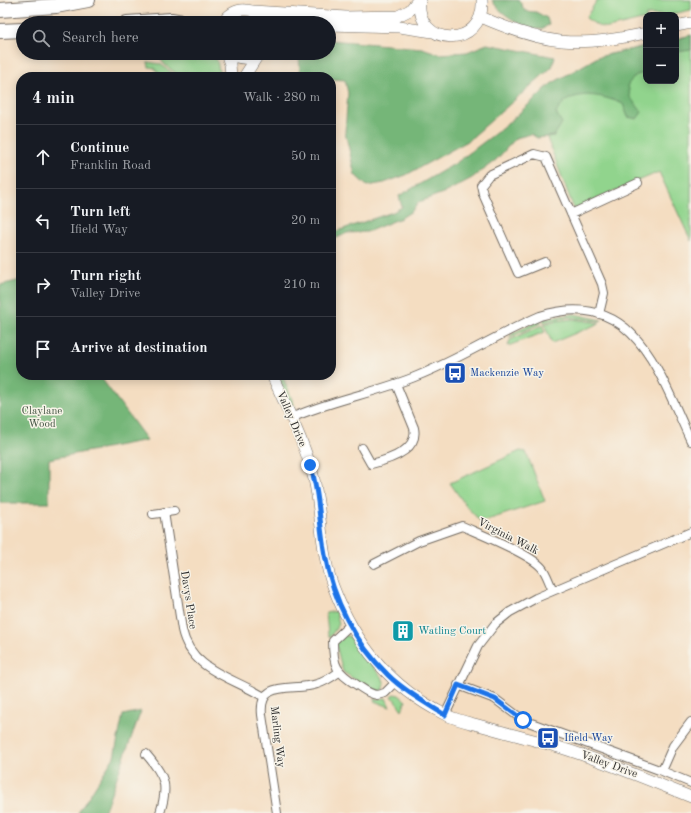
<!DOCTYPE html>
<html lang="en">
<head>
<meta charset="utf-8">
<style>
	:root { --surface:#171b24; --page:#20242c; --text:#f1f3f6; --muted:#9ea1a6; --line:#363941 }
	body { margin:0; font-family:"Old Standard TT",serif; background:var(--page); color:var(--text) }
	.controls { position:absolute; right:12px; top:12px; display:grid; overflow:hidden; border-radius:8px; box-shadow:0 2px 10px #0003 }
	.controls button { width:36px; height:36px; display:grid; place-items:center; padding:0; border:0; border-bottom:1px solid var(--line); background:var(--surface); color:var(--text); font:20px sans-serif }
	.stop { position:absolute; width:12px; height:12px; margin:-9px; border:3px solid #1a73e8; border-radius:50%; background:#fff }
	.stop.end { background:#1a73e8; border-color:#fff; box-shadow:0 1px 4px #0008 }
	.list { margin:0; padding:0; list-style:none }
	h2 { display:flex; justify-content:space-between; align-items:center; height:52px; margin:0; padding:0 16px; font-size:17px }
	h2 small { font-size:13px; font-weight:400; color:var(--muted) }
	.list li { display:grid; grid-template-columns:26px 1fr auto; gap:12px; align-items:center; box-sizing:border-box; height:64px; padding:0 16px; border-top:1px solid var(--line) }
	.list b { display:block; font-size:15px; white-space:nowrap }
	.list p { margin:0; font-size:13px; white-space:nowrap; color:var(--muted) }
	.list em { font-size:13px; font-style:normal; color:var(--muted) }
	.icon { flex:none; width:22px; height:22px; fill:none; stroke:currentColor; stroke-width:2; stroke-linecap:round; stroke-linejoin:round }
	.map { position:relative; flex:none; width:691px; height:813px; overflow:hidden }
	.search { position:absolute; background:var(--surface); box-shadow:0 2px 10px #0003; left:16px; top:16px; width:320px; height:44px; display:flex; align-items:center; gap:10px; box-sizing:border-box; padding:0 14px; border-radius:22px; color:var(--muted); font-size:15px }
	.panel { position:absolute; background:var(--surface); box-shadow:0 2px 10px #0003; left:16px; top:72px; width:320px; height:308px; border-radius:16px }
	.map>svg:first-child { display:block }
	.green { fill:#91d48d; stroke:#5e805c }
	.forest { fill:#74b678; stroke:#507052 }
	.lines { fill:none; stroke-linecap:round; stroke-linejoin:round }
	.street-casing { stroke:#716960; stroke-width:10 }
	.secondary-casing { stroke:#716960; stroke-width:12 }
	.highway-casing { stroke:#716960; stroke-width:16 }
	.street { stroke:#fff; stroke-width:8 }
	.secondary { stroke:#fff; stroke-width:11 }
	.highway { stroke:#fff; stroke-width:14 }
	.route { stroke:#1a73e8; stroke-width:5 }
	.labels { text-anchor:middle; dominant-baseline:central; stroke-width:3; stroke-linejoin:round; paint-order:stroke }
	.transit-label { font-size:11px; fill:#164399; stroke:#f7f3e8; text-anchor:start }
	.park-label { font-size:11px; fill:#454; stroke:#f7f3e8 }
	.street-label { font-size:11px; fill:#2b2b2b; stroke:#f7f3e8 }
	.culture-label { font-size:11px; fill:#0d838f; stroke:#f7f3e8; text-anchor:start }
</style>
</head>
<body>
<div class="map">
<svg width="691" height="813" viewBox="0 0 691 813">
	<rect width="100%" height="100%" fill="#f7f3e8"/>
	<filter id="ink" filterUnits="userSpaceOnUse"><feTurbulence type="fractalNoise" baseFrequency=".025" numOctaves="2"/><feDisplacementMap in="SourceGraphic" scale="8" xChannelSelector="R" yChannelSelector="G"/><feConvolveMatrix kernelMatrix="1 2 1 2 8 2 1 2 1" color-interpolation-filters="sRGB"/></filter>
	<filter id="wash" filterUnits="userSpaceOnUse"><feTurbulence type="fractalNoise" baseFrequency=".012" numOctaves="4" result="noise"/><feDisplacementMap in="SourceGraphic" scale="16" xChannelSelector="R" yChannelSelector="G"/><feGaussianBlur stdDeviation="0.9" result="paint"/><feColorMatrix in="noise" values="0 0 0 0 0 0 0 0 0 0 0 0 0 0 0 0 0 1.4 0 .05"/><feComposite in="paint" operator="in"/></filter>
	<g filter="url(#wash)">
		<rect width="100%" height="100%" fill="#f4ddc1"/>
		<!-- green -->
		<path class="green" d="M597,0h94v10l-24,5h-21v4l-38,9 -10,-2 -12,-8z
			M243,16l11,3 5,4h-28l6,-5z
			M691,35v206l-32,-69 -85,37 -41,-108 18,-17 47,-27 48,-11v35h30v-42z
			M156,53h53l8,7 3,17h-39l-16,-12z
			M148,62l12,2 18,13h-15l-2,-3 -4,-2 -2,-4 -6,-1z
			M574,314l28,6 -3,1 -30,-4 -25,5 -1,-3z
			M572,319l28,4 -48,20 -8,-19 12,-3z
			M540,320l1,3 -33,15 5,-5z
			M542,325l3,7 -37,14 2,-6z
			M277,375h5l13,32 -5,-4z
			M520,451l6,1 19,49 -64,21 -15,-16 -16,-23z
			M336,611l3,13 -9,13 -2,-2 -2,-22z
			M345,635l5,2 33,42 2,6 -2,5 -7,3 -33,-21 -7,-27 2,-7z
			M394,694l5,1 7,6 -4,9 -10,-14z
			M386,698l4,9 -16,-6 1,-2z"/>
		<!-- forest -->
		<path class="forest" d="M492,0h27l6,11 11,1 11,6 2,7c-3,1 -6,4 -9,4 -13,2 -43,-17 -48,-29z
			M691,35v15l-15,2v-13z
			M329,40l93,8 18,6 27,-2 20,-8 68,13 -3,10 -84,74 -62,34 -22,8 -17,3 -12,-11 -10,-43 3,-39 -3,-13 -14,-1v-2h-31l-1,-24h30z
			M646,46v27l-10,2 -8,9 2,13 12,15 -5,7 -9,-2 -5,-13c-16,-7 -40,-14 -57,-3 -4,2 -7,8 -10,12l6,10 -8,13 -17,2 -6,-4 -15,4 -20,22 -24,18 -24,13 -29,11 -7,9 -11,7 -34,14 -20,1 -16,8v-7l6,-3 56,-19 9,-5 -3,-11 57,-33 49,-37 46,-42 47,-27z
			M21,280v95h78l48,65 -98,19v44h-49v-218z
			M141,711l-37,102h-26l36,-56 9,-42z"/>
	</g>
	<g filter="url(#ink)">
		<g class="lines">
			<!-- street casing -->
			<g class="street-casing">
				<path id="street" d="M571,214l67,-31
					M545,262l-27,11 -35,-79 -2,-9 8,-10 45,-21 12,3 56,127 2,9 -5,21
					M291,418c40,-18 85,-25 126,-42 43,-17 81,-42 123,-60 96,-29 119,58 151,125
					M362,448l9,16c17,-4 48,-13 43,-36l-18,-44
					M164,512l18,118c9,41 51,47 82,67
					M153,514l21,-3
					M374,564l45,-23 43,-15c18,8 69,28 80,42 5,6 7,15 11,22
					M350,625l-17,16c0,25 3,31 24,44 6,4 12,9 20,10l8,-2 11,-11
					M458,685l37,14 28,21 139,51 29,12
					M445,715l33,-69 17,-22 15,-12 26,-14 155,-66
					M146,754c19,22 23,31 14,59
					M662,771l11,-25 18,-24
					M277,813l-15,-98c-4,-37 32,-23 55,-31 8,-2 15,-7 22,-12"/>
			</g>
			<!-- secondary casing -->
			<g class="secondary-casing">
				<path id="secondary" d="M420,0c-5,48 65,50 62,0
					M253,11l93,6 52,-1 12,-6 8,-10
					M481,17c64,28 96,31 165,16
					M223,23c10,-18 33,-17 44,0
					M329,25l70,2 34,5
					M676,26l15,-3
					M226,53l4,11 1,13
					M229,53c10,7 22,7 31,0
					M244,77l14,-22
					M272,375c15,34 33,68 42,104 8,35 6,73 19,107 21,56 57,101 111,128 12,6 26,9 38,12 24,7 49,13 73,20 47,14 91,33 136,51"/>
			</g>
			<!-- highway casing -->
			<g class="highway-casing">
				<path id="highway" d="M0,10l56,-4 32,-6
					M127,23l44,-3 17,3
					M0,31l23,-1"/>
			</g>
			<!-- street -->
			<use href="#street" class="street"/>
			<!-- secondary -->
			<use href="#secondary" class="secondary"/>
			<!-- highway -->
			<use href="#highway" class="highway"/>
		</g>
	</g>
	<g class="lines" filter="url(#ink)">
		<!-- route -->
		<path class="route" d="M310,465c10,29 9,60 15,90 8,45 30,88 63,120 16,16 38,28 57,40l13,-30 37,14 28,21"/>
	</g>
	<!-- icons -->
	<defs>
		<g id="bus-square" transform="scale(1.15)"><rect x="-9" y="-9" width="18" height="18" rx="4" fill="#1a4fb4" stroke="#f7f3e8"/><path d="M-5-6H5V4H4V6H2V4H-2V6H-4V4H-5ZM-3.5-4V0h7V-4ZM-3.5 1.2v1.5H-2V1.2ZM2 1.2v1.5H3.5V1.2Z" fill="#fff"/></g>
		<g id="building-square" transform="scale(1.15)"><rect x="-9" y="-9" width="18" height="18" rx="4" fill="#0f9aa8" stroke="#f7f3e8"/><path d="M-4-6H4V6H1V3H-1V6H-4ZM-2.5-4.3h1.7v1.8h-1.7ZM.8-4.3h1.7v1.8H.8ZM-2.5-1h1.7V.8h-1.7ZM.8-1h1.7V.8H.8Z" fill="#fff"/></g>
	</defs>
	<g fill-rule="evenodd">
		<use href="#bus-square" x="455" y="373"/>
		<use href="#building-square" x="403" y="631"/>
		<use href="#bus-square" x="548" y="738"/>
	</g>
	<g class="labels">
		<!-- transit labels -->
		<g class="transit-label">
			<text x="470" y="373">Mackenzie Way</text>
			<text x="564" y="738">Ifield Way</text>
		</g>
		<!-- park labels -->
		<g class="park-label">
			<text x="42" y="411">Claylane<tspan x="42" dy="13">Wood</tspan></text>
		</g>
		<!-- street labels -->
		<g class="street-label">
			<text transform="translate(291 419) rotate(67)">Valley Drive</text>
			<text transform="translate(508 537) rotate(27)">Virginia Walk</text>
			<text transform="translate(188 600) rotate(81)">Davys Place</text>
			<text transform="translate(277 737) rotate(83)">Marling Way</text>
			<text transform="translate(609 765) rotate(20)">Valley Drive</text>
		</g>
		<!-- culture labels -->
		<g class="culture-label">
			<text x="418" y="631">Watling Court</text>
		</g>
	</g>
</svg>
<div class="controls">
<button>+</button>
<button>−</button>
</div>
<div class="stop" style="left:523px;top:720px"></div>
<div class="stop end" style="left:310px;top:465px"></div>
<div class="search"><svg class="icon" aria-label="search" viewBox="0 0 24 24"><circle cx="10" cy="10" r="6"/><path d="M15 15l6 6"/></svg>Search here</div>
<section class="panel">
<h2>4 min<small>Walk · 280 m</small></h2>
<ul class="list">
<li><svg class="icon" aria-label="ahead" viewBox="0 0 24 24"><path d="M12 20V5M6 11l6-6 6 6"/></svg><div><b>Continue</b><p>Franklin Road</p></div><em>50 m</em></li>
<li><svg class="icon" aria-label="left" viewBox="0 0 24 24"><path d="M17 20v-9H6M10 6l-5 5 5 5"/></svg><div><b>Turn left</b><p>Ifield Way</p></div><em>20 m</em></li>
<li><svg class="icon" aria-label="right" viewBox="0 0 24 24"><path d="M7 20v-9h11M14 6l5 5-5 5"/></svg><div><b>Turn right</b><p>Valley Drive</p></div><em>210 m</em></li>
<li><svg class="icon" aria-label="arrive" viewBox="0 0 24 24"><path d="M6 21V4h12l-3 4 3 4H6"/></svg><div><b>Arrive at destination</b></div></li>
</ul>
</section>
</div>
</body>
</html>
